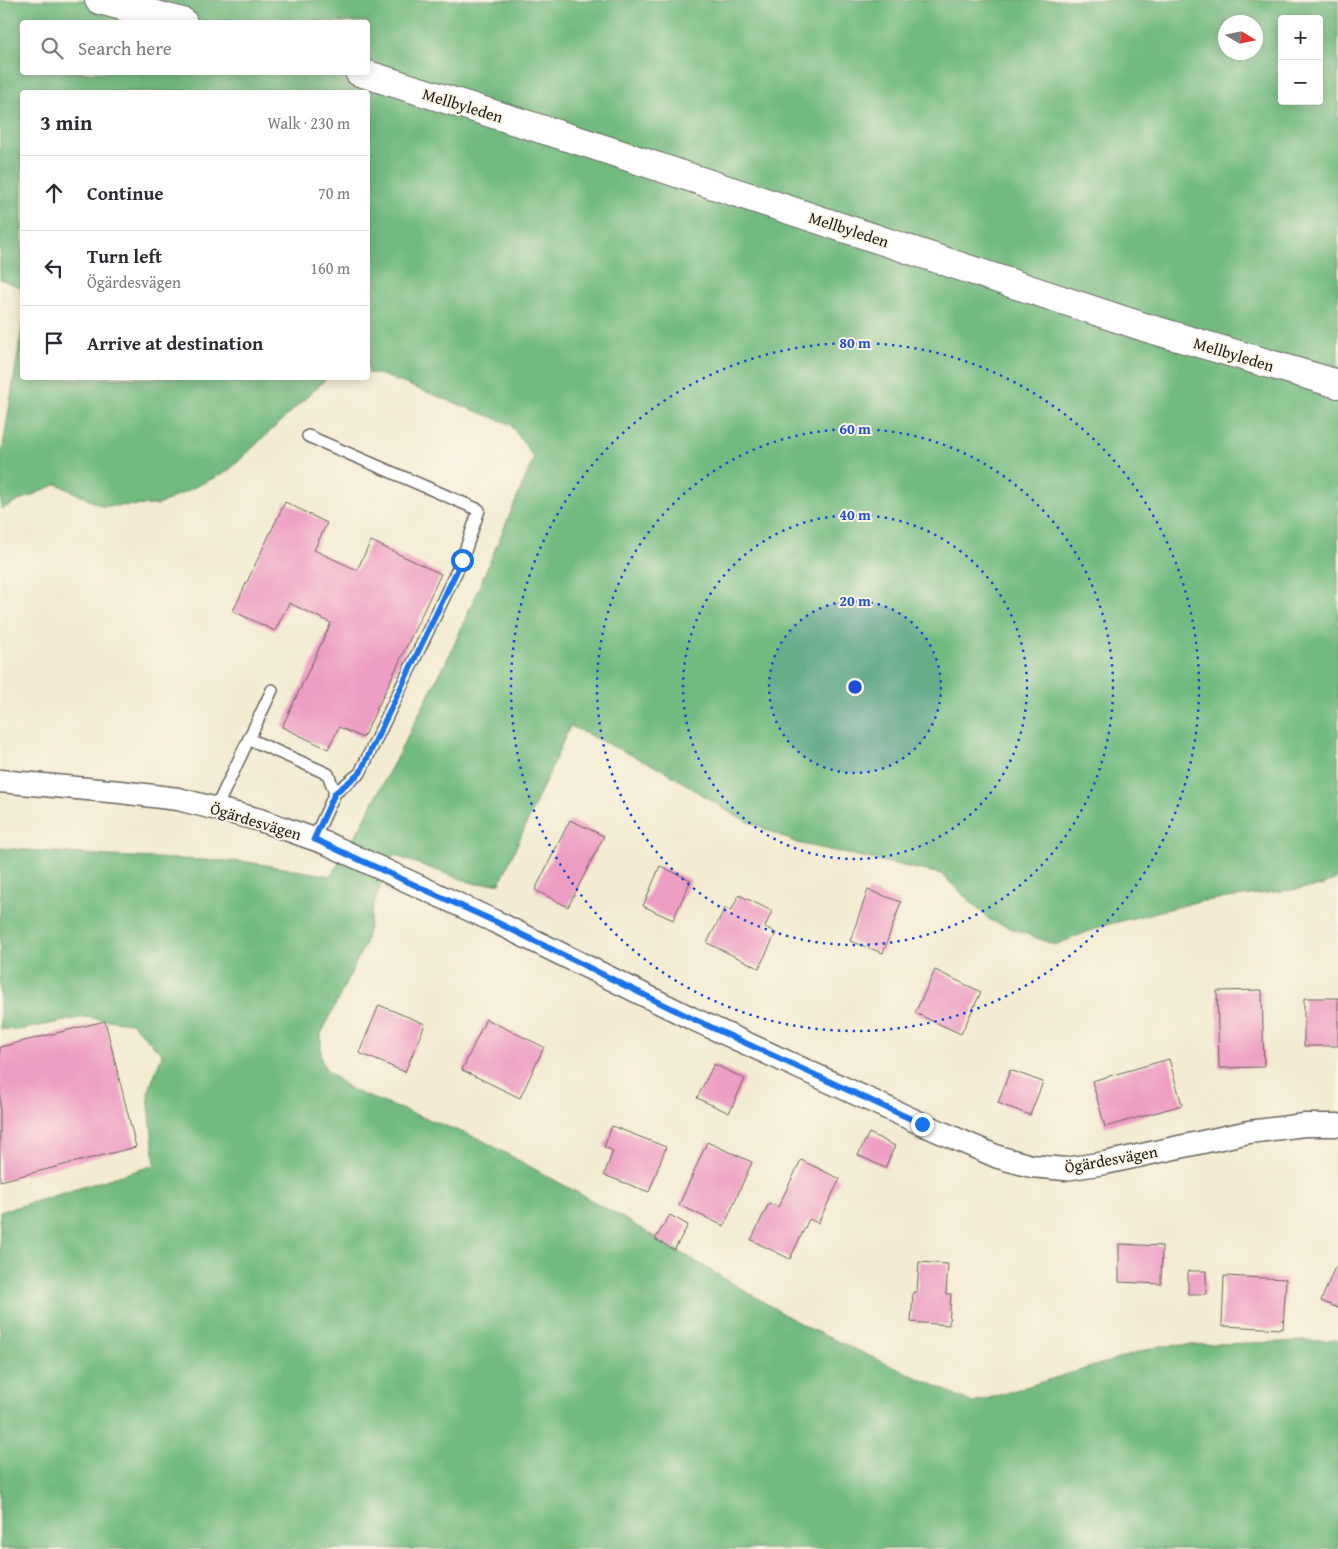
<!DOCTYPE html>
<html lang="en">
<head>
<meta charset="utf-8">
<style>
	:root { --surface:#fff; --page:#f2f2f3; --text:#2b2b33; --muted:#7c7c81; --line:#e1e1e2 }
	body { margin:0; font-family:"Gentium Book Plus",serif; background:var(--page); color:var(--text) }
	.controls { position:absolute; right:15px; top:15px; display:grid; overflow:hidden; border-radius:5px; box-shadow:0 2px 12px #0003 }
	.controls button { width:45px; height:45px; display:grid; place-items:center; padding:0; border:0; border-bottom:1px solid var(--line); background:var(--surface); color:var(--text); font:25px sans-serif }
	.compass { position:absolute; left:1218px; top:15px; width:45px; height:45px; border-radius:50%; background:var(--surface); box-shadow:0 2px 12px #0003; rotate:100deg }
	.stop { position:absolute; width:15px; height:15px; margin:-11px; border:4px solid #1a73e8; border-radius:50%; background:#fff }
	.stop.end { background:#1a73e8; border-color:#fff; box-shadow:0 1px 5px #0008 }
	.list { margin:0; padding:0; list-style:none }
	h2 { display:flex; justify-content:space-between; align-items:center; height:65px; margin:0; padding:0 20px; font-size:21px }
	h2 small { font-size:16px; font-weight:400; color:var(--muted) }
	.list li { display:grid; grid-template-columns:32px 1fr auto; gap:15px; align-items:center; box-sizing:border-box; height:75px; padding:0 20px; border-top:1px solid var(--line) }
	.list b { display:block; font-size:19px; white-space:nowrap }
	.list p { margin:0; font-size:16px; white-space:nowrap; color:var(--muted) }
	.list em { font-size:16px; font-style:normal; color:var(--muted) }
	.icon { flex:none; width:28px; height:28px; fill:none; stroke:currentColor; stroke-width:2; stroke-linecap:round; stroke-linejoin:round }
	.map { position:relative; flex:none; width:1338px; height:1549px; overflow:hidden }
	.search { position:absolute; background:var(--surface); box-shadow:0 2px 12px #0003; left:20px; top:20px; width:350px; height:55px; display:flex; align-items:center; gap:12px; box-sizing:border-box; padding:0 18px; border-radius:5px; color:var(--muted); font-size:19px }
	.panel { position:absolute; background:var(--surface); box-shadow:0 2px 12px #0003; left:20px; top:90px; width:350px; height:290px; border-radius:5px }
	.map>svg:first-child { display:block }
	.forest { fill:#72ba80; stroke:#476b4e; fill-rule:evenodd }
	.building { fill:#ed9dc3 }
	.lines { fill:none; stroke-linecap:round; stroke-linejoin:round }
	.service-casing { stroke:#67645c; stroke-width:14 }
	.minor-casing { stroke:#67645c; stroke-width:25 }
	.secondary-casing { stroke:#67645c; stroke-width:30 }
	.service { stroke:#fff; stroke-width:11 }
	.minor { stroke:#fff; stroke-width:22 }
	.secondary { stroke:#fff; stroke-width:28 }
	.route { stroke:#1a73e8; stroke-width:6 }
	.ring { fill:none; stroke:#1d4ed8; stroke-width:2.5; stroke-dasharray:2.5 5 }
	.labels { text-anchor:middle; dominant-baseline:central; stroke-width:4; stroke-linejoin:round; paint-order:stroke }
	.street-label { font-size:16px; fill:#1c1c1c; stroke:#fcf5e5 }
	.centre { fill:#1d4ed8; stroke:#fcf5e5; stroke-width:2.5 }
	.ring-label { font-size:15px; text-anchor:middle; font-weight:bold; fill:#1d4ed8; stroke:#fcf5e5; stroke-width:4; stroke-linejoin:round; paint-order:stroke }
</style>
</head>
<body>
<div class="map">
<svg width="1338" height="1549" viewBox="0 0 1338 1549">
	<rect width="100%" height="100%" fill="#fcf5e5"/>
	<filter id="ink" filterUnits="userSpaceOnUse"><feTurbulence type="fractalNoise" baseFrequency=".02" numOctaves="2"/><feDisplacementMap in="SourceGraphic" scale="10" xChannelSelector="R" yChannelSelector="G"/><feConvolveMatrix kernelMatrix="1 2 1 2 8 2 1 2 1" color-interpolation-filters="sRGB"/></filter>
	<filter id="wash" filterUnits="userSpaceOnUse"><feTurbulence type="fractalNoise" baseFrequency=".0096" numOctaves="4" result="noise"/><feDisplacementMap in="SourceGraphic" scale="20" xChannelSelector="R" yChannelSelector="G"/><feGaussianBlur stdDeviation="1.12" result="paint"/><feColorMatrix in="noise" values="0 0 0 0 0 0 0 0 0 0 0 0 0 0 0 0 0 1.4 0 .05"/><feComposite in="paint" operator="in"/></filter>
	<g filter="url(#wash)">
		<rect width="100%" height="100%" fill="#f3ebd2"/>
		<!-- forest -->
		<path class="forest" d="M0,0h1338v878l-16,8 -126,16 -94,24 -47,19 -65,-25 -49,-46 -144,-31 -61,-27 -73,-46 -93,-44 -70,157 -24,1 -83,-29 -19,48 -9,41 -44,90v26l6,11 26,20 127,48 138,76 186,111 169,77 187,-57 178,-6v209h-1338v-337l155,-47 -7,-72 14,-39 -31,-31 -47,-6 -65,13 -19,-1v-181l110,8 137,6 84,14 30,-50 91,-176 82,-192 -24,-34 -128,-49 -14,-2v-281h-346v196l-22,-9zM1282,19h37v82h-37zM22,22h346v50h-346zM1226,22h30v30h-30z
			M22,328v50h305l-99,93 -70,34 -56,1 -45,-22 -56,25v-50z"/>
		<g id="blocks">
			<!-- building -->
			<path class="building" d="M285,502l42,21 -13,27 43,20 14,-29 70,33 -78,164 -24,-11 -11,22 -46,-22 49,-104 -42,-20 -14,28 -42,-20z
				M570,820l34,16 -36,71 -33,-17z
				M660,866l31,14 -18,40 -30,-14z
				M868,890l33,12 -18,51 -33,-12z
				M739,895l33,16 -7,16 11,6 -17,35 -52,-25 18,-35 6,3z
				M935,970l46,22 -20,42 -46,-21z
				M1262,990l2,77 -45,1 -2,-77z
				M1304,998h34v48h-34z
				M379,1005l46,19 -20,48 -46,-19z
				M486,1019l58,28 -24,51 -58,-28z
				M105,1021l31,126 -136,34v-134z
				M1169,1059l13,46 -77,22 -13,-46z
				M714,1064l31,15 -16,34 -32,-15z
				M1010,1070l33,12 -13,33 -32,-12z
				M612,1126l54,21 -17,45 -45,-17 9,-24 -9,-4z
				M869,1133l26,13 -10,22 -27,-13z
				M707,1142l45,20 -28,64 -45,-21z
				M801,1160l39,19 -22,44 -9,-4 -19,40 -39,-19 18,-37 9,4z
				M670,1215l18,10 -14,25 -19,-11z
				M1119,1244l43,2 -1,38 -42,-2z
				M919,1262l29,2 -2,30h5l-2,31 -38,-3 2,-30h4z
				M1335,1267l3,2v39l-17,-7z
				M1188,1271h18v23h-18z
				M1224,1276l62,3 -3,50 -61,-3z"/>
		</g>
	</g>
	<g filter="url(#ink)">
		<use href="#blocks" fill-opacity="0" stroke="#67645c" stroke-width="1"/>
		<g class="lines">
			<!-- service casing -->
			<g class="service-casing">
				<path id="service" d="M308,436l171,74 -17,50 -102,213 -25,20
					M249,739l79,35 7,19 -21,46
					M216,808l56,-118"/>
			</g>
			<!-- minor casing -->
			<g class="minor-casing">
				<path id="minor" d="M0,781l120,11 58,7 82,21 68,24 168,78 195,96 231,106 76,33 33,9 34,3 40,-6 144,-31 55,-7h34"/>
			</g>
			<!-- secondary casing -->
			<g class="secondary-casing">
				<path id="secondary" d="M99,0l84,22
					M359,72l227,71 558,184 194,57"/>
			</g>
			<!-- service -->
			<use href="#service" class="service"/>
			<!-- minor -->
			<use href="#minor" class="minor"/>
			<!-- secondary -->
			<use href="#secondary" class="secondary"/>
		</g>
	</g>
	<g class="lines" filter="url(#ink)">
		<!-- route -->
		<path class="route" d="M462,560l-102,213 -25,20 -21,46 182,83 195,96 231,106"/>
	</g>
	<!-- distance rings -->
	<circle cx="855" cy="687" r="86" fill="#1d4ed8" fill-opacity=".12"/>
	<g class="ring">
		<circle cx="855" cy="687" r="86"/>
		<circle cx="855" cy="687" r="172"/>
		<circle cx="855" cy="687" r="258"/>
		<circle cx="855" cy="687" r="344"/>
	</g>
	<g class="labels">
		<!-- street labels -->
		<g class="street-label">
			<text transform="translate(463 105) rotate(17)">Mellbyleden</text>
			<text transform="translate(849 229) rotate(18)">Mellbyleden</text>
			<text transform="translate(1234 354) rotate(17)">Mellbyleden</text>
			<text transform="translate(256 821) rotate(17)">Ögärdesvägen</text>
			<text transform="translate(1111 1159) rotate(-10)">Ögärdesvägen</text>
		</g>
	</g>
	<circle cx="855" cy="687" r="8" class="centre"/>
	<g class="ring-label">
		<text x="855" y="348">80 m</text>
		<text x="855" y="434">60 m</text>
		<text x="855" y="520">40 m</text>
		<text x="855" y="606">20 m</text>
	</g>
</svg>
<div class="controls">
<button>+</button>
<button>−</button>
</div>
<svg class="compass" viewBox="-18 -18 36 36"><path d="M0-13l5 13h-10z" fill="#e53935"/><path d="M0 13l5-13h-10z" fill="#7c7c81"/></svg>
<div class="stop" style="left:462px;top:560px"></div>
<div class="stop end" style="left:922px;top:1124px"></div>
<div class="search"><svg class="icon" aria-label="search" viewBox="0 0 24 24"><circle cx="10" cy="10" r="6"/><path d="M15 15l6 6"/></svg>Search here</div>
<section class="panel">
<h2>3 min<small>Walk · 230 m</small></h2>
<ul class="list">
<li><svg class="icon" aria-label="ahead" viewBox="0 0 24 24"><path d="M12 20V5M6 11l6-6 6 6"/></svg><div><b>Continue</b></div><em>70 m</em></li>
<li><svg class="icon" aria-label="left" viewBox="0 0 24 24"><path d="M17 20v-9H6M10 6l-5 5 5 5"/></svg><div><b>Turn left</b><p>Ögärdesvägen</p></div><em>160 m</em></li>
<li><svg class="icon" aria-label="arrive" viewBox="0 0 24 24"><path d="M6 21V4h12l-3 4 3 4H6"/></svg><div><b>Arrive at destination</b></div></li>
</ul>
</section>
</div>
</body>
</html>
